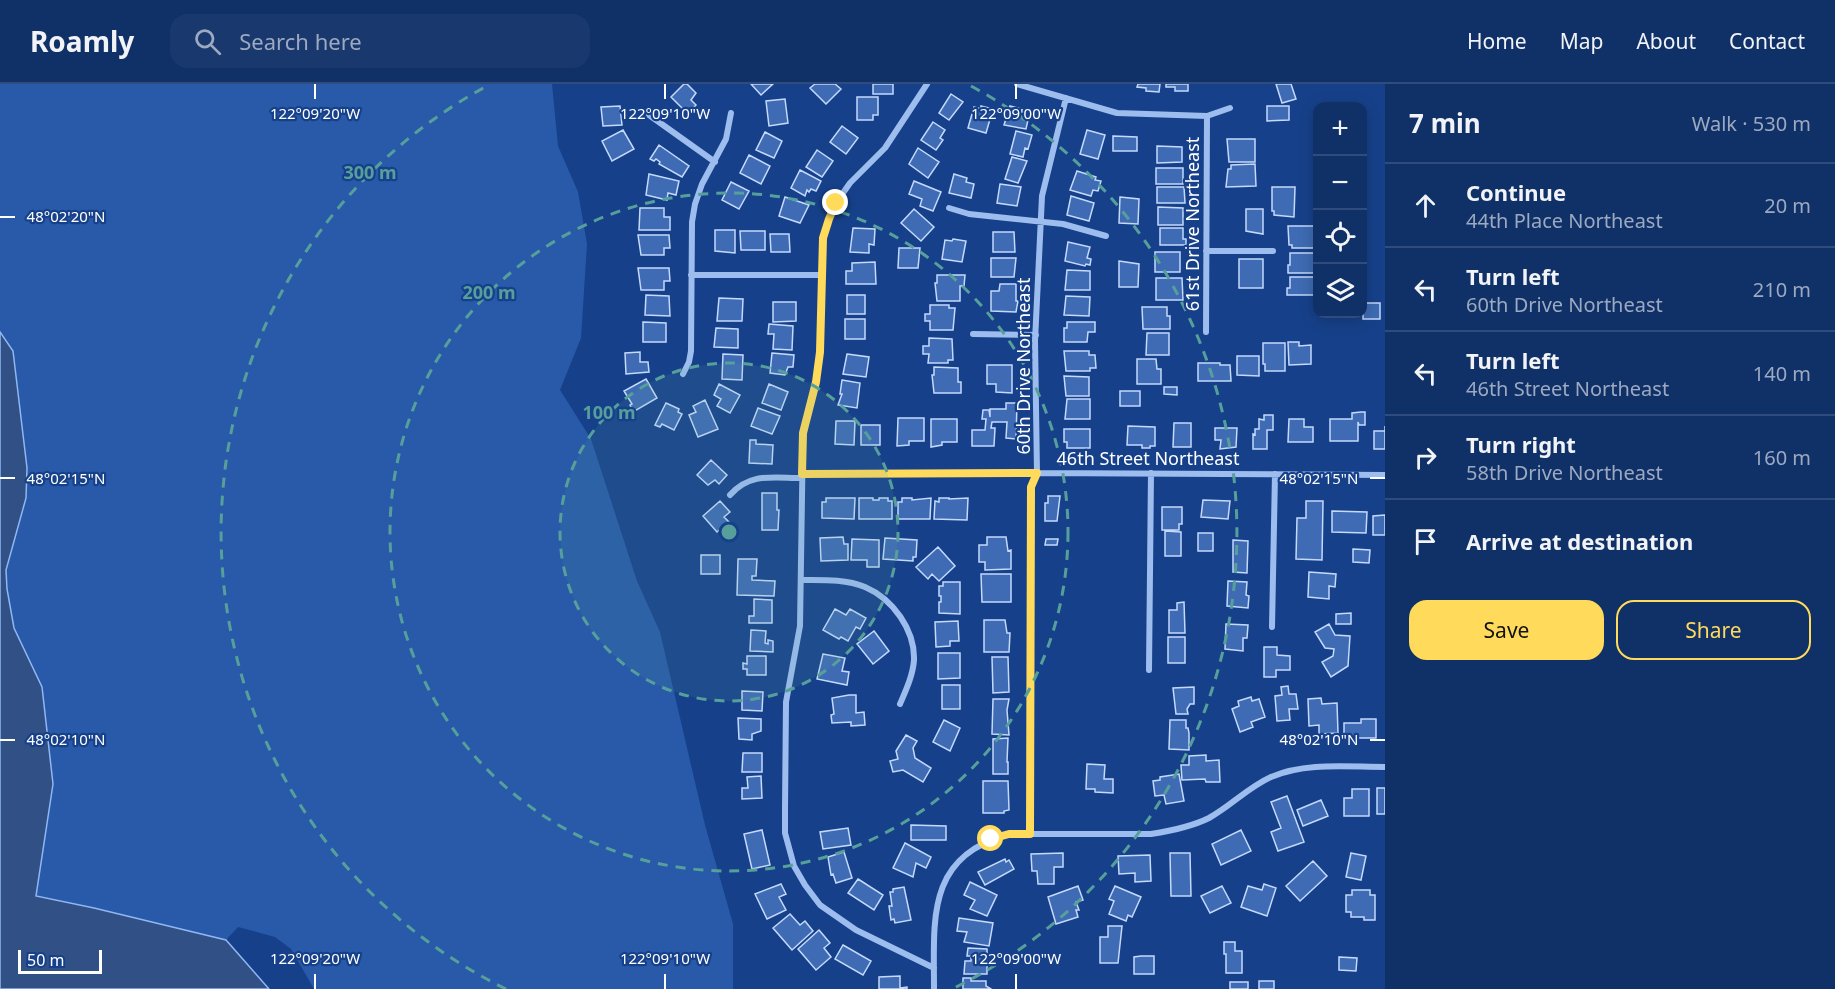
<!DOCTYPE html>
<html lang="en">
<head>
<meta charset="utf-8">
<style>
	:root { --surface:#103168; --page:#19396e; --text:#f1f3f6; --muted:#9ca9c0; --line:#304c7c; --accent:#ffda5b }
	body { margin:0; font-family:"Noto Sans",sans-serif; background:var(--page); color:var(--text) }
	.controls { position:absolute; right:18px; top:18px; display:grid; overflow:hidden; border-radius:12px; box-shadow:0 3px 15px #0003 }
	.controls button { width:54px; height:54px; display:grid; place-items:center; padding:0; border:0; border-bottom:2px solid var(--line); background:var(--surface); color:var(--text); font:30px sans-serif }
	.scale { position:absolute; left:18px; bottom:15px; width:84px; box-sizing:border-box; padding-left:6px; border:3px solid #fff; border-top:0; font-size:16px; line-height:21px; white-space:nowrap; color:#fff; -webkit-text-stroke:4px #16418a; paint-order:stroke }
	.stop { position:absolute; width:18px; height:18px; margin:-14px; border:4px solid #ffda5b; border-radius:50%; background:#fff }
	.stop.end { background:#ffda5b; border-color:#fff; box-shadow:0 2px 6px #0008 }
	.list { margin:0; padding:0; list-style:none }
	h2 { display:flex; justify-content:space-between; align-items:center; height:78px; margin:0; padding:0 24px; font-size:26px }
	h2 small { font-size:20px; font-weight:400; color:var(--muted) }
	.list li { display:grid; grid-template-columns:39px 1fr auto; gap:18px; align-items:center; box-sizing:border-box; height:84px; padding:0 24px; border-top:2px solid var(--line) }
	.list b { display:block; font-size:22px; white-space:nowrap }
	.list p { margin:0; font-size:20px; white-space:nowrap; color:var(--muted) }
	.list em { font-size:20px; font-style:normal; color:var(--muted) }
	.actions { display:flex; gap:12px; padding:18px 24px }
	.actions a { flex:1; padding:14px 0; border:2px solid var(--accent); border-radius:18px; text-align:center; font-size:21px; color:var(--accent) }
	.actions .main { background:var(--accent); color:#111 }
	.icon { flex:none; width:33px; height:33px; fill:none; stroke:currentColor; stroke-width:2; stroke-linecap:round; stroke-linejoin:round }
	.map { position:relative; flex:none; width:1385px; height:905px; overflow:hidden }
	header { display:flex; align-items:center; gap:36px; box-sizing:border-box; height:84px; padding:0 30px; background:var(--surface); border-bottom:2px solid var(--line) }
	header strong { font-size:28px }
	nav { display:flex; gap:33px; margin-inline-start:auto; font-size:21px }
	.search { width:420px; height:54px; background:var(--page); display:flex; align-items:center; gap:15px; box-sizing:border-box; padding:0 21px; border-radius:18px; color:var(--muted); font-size:22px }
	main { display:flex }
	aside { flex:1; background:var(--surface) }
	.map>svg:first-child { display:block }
	.green { fill:#285aa9 }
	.water { fill:#305086; stroke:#90b7f2; stroke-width:1.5 }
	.building { fill:#3e6bb3; stroke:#c4d9fb; stroke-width:1.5 }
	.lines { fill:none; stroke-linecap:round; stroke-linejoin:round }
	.street { stroke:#9ebdef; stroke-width:6 }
	.route { stroke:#ffda5b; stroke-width:8 }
	.ticks { fill:none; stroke:#fff; stroke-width:2 }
	.ring { fill:none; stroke:#579f9a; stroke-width:3; stroke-dasharray:10 8 }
	.labels { text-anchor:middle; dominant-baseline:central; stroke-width:4.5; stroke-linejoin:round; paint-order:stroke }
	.street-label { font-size:18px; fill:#fff; stroke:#16418a }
	.ticks-label { font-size:15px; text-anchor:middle; fill:#fff; stroke:#16418a; stroke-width:4.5; stroke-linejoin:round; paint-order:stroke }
	.centre { fill:#579f9a; stroke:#16418a; stroke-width:3 }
	.ring-label { font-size:18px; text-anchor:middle; font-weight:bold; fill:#579f9a; stroke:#16418a; stroke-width:4.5; stroke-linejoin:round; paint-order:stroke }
</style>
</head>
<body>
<header>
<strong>Roamly</strong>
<div class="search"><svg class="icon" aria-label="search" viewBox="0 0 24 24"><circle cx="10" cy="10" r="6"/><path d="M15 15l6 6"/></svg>Search here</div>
<nav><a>Home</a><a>Map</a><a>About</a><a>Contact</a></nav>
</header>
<main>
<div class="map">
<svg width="1385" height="905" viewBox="0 0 1385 905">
	<rect width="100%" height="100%" fill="#16418a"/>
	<!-- green -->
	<path class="green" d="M0,0h552l6,62 20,46 9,52 -6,94 -21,52 31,49 46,142 23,51 45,193 28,99v65h-419l-23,-40 -16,-12 -37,-10 -12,13c-75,-18 -149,-39 -226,-48z"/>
	<!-- water -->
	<path class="water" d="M0,248l13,19 14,117 -1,30 -20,72 1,19 7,39 28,59 11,97 -17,112 58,12 132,32 43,49h-269z"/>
	<!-- building -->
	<path class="building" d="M684,0h3l9,9 -5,7 5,5 -8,9 -17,-17z
		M751,0h22l-12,11z
		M815,0h20l6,5 -15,15 -16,-16z
		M873,0h20v10h-20z
		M1138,0h22l-1,8 -13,-1v-3l-9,-1z
		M1166,0h22v7h-13v-4h-9z
		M1276,0h15l5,15 -14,4z
		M951,10l12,8 -14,18 -10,-7z
		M857,13h21v18h-5v5h-16z
		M785,15l3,24 -19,3 -3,-25z
		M620,22l2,19 -19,1 -2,-19z
		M981,22l12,3 -7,24 -18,-5 6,-21 7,2z
		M1010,22l20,5 -4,18 -22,-4z
		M1267,22h22v14l-22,1z
		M933,38l12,8 -5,8 3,2 -7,10 -15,-10z
		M842,42l16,12 -12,16 -16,-12z
		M623,46l11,19 -22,12 -10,-20z
		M1087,46l18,5 -7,24 -18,-5z
		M1016,47l16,4 -4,14 -3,-1 -2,9 -13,-3z
		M765,48l17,9 -8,17 -18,-8z
		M1113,52l24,1v14h-24z
		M1227,55h28v23h-26z
		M659,61l30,21 -7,11 -23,-13 1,-2 -4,-3 -2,2 -4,-2z
		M1157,62l25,1v15l-25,1z
		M918,64l21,14 -11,16 -19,-14z
		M817,66l16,11 -11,16 -16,-10z
		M749,71l21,11 -9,18 -21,-11z
		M1012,73l15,4 -9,22 -13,-4z
		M1255,80l1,22 -30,1 2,-18h3v-4z
		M1156,84h27v16h-27z
		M800,86l21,11 -5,10 -5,-2 -2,3 -2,-2 -2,6 -14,-8z
		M1077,87l19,6 -1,3 6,1 -3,10 -5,-1 -2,6 -21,-6z
		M649,90l30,7 -3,14 -8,-2 -1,7 -21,-5z
		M954,90l13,4 -1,4 8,2 -3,14 -22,-5z
		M914,97l27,11 -8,19 -13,-5 2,-7 -13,-5z
		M731,98l18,9 -10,18 -17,-9z
		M1000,100l21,3 -4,19 -20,-3z
		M1157,103h27l1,16h-28z
		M1272,103h23l-1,30 -20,-2v-4h-2z
		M1071,112l23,7 -5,18 -22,-6z
		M785,113l24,8 -9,18 -21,-7z
		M1120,113l19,2 -1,25 -19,-1z
		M1158,123l25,1v17h-25z
		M640,124h24v9h6v13h-31z
		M914,125l20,18 -13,14 -20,-18z
		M1246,125h17v25l-17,-3z
		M1288,142h29v22h-25v-3h-3z
		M853,144l22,1 -1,16 -5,-1v9l-19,-1z
		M1160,144h23v11h3v6h-26z
		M715,146h20v23l-20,-2z
		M740,147h25v19h-24z
		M993,148h21l1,20h-22z
		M770,150h19l1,18h-19z
		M638,151h31l1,13h-6v7h-23z
		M953,155l13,2 -4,21 -20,-3 3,-19 7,1z
		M1068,158l22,5 -3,11 4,1 -1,6 -4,-1 -1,2 -20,-5z
		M899,164h21l-2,20h-20z
		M1155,168h25v20h-25z
		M1290,169h26v20h-28v-8h2z
		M991,174h25l-2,19h-23z
		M1239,175h24v29h-24z
		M1119,177l20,3 -1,23h-19z
		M875,178l1,22h-30v-13h6v-8z
		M638,184h31l1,13h-6v9h-23z
		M1067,186l23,1v19h-25z
		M937,191h28l-1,11h-4v15h-23l-2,-18h2z
		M1290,193h25v18h-28v-7h3z
		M1156,194h26l1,22h-27z
		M1000,200h16v17h2l-2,11 -25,-1v-20h8z
		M646,211l23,1 1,20 -25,-1z
		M847,211h18v19h-18z
		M1066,212l24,1 -1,19 -25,-1z
		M719,214l24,1 -1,22h-25z
		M773,218h23v19l-23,1z
		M1363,219h17v16h-17z
		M930,221h19v3h6l-2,22h-23v-9h-5v-7h5z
		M1142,223h25v9h3v13h-27z
		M845,235h20v20h-20z
		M643,238l23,1v19h-23z
		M1067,238h28v10h-7l-1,10h-23v-14h3z
		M769,240l24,2 -1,24 -19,-1 1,-15h-6z
		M716,244l22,1v19l-24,-1z
		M1147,249h22v22h-23z
		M929,254l23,1 1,21h-5v3h-20l1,-9h-6v-8h6z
		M1288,258h11v4l12,-1v19l-22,1z
		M1263,259h22v28h-20v-7h-2z
		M1064,267h25v4h6l1,13h-6v3h-24z
		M640,268v10h8l1,10 -23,2 -1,-21z
		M772,269l22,2 -1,12h-5l-3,8 -15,-2z
		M723,270l20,1 -1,25 -20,-1z
		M847,270l22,3 -3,20 -23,-3z
		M1237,272h22v20l-22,-1z
		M1137,275h19l1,10h4v15h-24z
		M1198,279h22v2h10l1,16h-33z
		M987,281h25v28l-16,-1v-8h-9z
		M934,283l24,1v14h3v11h-27l-2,-18h2z
		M1064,292l25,1v19h-23z
		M646,295l11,19 -24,14 -3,-7 2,-1 -8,-13z
		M842,296l18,3 -3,25 -19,-3 4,-11h-2z
		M719,300l21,11 -10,18 -13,-7 4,-7 -7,-4z
		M769,300l19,8 -7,18 -19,-7z
		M1164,303h13v8l-13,-1z
		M1120,307h20v15h-20z
		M1067,315h23v20h-25z
		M705,316l13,29 -20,8 -9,-22 7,-3 -3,-6z
		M666,319l13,6 -1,3 4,2 -8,16 -12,-6 -2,3 -5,-2z
		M1006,319h11l-1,36 -10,-1 1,-16h-15l-1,6h4l-1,18h-22v-16h13l1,-11h-4l1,-9h6l1,7v-8h16z
		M758,324l22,8 -8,18 -21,-8z
		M1361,328h4v13h-6l-1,-3v19h-28v-22h22v-6z
		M1264,331h9v15h-6v19h-14v-15l2,1v-6h4v-10l5,1z
		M898,334h26v23h-15v4l-12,1z
		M931,335h26v23h-15v3l-11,2z
		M1289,335h15v8h9v15h-25z
		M836,337h19l-1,24 -19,-1z
		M1174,339h17v24h-18z
		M861,341h19v20h-19z
		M1128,342l27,1v19h-5v2h-8v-3h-15z
		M1385,342v23h-11v-18h11z
		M1215,344h22l-1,19 -16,2 1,-9h-6z
		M1064,345h26v19h-23v-6h-3z
		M750,356h6v4l17,1 -1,19 -23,-1z
		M711,376l16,15 -8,9 -4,-4 -7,5 -11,-10z
		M762,409h15v17h2l-1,20h-16z
		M1048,412h12l-3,25h-12v-18h3z
		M826,414h29l-1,21 -32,-1v-16h4z
		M859,414h14v2h6v-2h9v3h4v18h-33z
		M902,414h10v2l19,-2 -1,21h-32v-17h4z
		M939,414h10v1l19,-1 -1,22 -33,-1 1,-18 4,1z
		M1203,416l27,1 -2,18 -27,-2z
		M720,417l10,11 -6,5 5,5 -12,10 -14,-16z
		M1306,417h17l-1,59 -26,-1 1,-41h9z
		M1162,423h20v17h-3v6h-17z
		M1332,427l35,1 -1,21 -34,-1z
		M1385,431v20h-12v-19z
		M1165,447l16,1v24h-16z
		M1198,449h15v18h-15z
		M843,453l1,7h4v16l-27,1 -1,-23z
		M987,453h19l2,14 3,-1v19l-26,1v-8h-6v-17h8z
		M885,454l32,2 -1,17h-3v4l-30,-2z
		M852,455l27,1v27h-12v-7h-16z
		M1046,455h12l-1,6h-12z
		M1233,456l15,1 -1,32 -14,-1z
		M938,463l17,19 -16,15 -7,-7 -4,5 -12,-12z
		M1353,465l17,1 -1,13 -16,-1z
		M701,471h19v19h-19z
		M738,475h19l-1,17h-4v4l23,1 -1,15 -37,-1z
		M1309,488l27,2 -1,13 -6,-1v13l-21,-2z
		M981,490h30v28h-29z
		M1228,497l19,1 -1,13 3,1 -1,12 -21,-2z
		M943,498h17v32l-21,-1v-11h2v-6h-2v-10h4z
		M754,515l18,1v23h-23v-7h5z
		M1184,518l1,31h-16v-23h8v-7z
		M835,525l11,6 4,-6 16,9 -6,11 -4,-2 -8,14 -7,-4 -2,2 -16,-9z
		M1351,529v11h-15v-10z
		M984,536h21l2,13h3l-1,19h-25z
		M958,537l1,20h-9v5l-14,1 -1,-25z
		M1226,540l22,1 -1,13h-4v13l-18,-2z
		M1329,540l6,11 15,1 -2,30 -17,11 -9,-15 11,-6 1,-7 -9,-1 -10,-16z
		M751,546l15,1 -1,12 3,1v-4l5,1v11l-23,-1z
		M874,547l15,20 -16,13 -16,-20z
		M1168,553h17v26h-17z
		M1264,563h13v8l13,1v14h-14v7h-12z
		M938,569h22v25l-22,1z
		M823,570l22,4 -3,13 7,1 -2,13 -30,-6z
		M747,572h19v19h-19v-6h-4v-6l4,1z
		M992,573h16l1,35 -16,1z
		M942,601h18v24h-18z
		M1288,602l1,8h7l2,15h-9l1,11 -13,1 -2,-25 7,-1 -1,-8z
		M1194,603v17h-4l-3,5 1,5h-12l-3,-26z
		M742,607l21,1 -1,19 -20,-1z
		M849,611h7v18l8,-1 1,13 -14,1v-4l-19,1 -1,-8 3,-1 -2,-16z
		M1251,613l1,4 7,-2 6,18 -14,5 2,5 -13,5 -8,-23 7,-3 -1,-5z
		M1321,614l1,6 15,-1 1,30 -19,1v-9l-10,1 -1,-27z
		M993,615h16l-2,11 2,25 -17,-1z
		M738,634l23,1v12l-9,3v6l-13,-1z
		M1361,635h15v19h-32v-15h17z
		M944,636l16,8 -10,23 -17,-9z
		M1170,636h16v8h2l1,5v17l-20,-1z
		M906,651l11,6 -4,7 2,10 16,10 -8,14 -20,-12 -10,2 -3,-11 8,-2 -2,-8z
		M1008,654l-1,24h1v12h-15v-35z
		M743,669h19v19h-20z
		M1206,671v6l13,-1 1,22h-14l-1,-3 -23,1 -1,-15h8v-9z
		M1087,680l18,1 -1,14h9v14l-18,-1v-3h-9z
		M1179,690l5,27 -18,3 -2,-9 -9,1 -2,-15 7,-1v-3z
		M761,692l1,22 -20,1v-11h6l-1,-11z
		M983,697h25l1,29 -5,1v2h-21z
		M1377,704h8v26h-8z
		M1352,705h17v27h-25v-18h8z
		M1287,712l17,46 -26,9 -7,-19 10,-4 -10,-26z
		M1321,716l7,16 -25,10 -6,-16z
		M911,741l35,1v14h-35z
		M848,744l3,17 -28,4 -3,-17z
		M762,746l8,35 -18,4 -8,-35z
		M1241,746l10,21 -30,14 -9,-21z
		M905,759l26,14 -5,11 -10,-5 -3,14 -20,-9z
		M844,768l8,26 -16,5 -3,-9 -2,1 -3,-18z
		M1063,769v14h-9v17h-16l-1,-13h-5l-1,-17z
		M1170,769h20l1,43h-20z
		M1351,769l15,3 -5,24 -15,-3z
		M1150,771l1,26 -16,1v-9l-16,1 -1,-18z
		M1005,775l1,3 3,-2 5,9 -29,16 -7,-13z
		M1313,777l14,15 -27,25 -14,-15z
		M858,795l25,16 -9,15 -26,-17z
		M970,798l27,13 -10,21 -17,-7 5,-9 -11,-5z
		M781,800l5,10 -7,3 7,13 -19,9 -12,-25z
		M1264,800l12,4 -9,28 -26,-9 7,-21 14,4z
		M1078,802l5,14 -7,2 3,8h-3l2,7 -22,7 -8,-27z
		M1115,802l26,11 -9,20 -4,-2 -2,6 -17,-7 5,-13 -5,-2z
		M1222,802l9,17 -21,10 -9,-17z
		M904,803l7,33 -16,3 -1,-4 -3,1 -2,-14h3l-2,-14h3v-3z
		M1352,806h18v5h5v25h-11v-3h-13v-5h-5v-17h6z
		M790,830l10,11 5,-4 8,10 -21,19 -19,-22z
		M959,834l34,5 -4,23 -25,-4 3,-10 -10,-1z
		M1108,842h14l-4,37h-18v-26h8z
		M819,846l11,13 -6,5 7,9 -15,13 -18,-21z
		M1224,858h11v9h7v22h-16v-19h-2z
		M843,861l28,16 -8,14 -28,-16z
		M968,864l19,1v25h-23l1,-13h6v-5h-4z
		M1141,872h13v18h-20v-17z
		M1339,873l18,1 -1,13 -17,-1z
		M900,892v12l7,-1v2h-28v-12z
		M963,894h8v3h15v5l5,3h-28z
		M1259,897h15v8h-15z
		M1230,898h18v7h-18z"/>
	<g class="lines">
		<!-- street -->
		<path class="street" d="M927,0l-42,64 -35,35 -14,20 -7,16 -6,19 -3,114 -4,30 -13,51 -3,193 -14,76 -1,106v25l9,33 11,19 15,20 36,25 78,38
			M1017,0l100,29 90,3 23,-8
			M649,31l66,47
			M949,124l20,6 94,10 43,12
			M1206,167h67
			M691,191h130
			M1206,248l1,-216
			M973,250l63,1
			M683,290l6,-12 2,-11 1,-129 3,-18 7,-20 24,-45 5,-26
			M802,390l235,-1 348,2
			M730,411c20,-23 44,-17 72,-17
			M801,496c22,0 45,-1 64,7 28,12 50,43 49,73 -1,15 -8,30 -14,44
			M1272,543l3,-153
			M1149,586l2,-197
			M1030,750l1,-347 6,-14 -2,-132 7,-145 24,-98
			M934,905c0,-71 -8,-132 75,-155h142c19,-3 40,-7 58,-16 22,-12 38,-30 62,-41 35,-15 76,-10 114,-10"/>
	</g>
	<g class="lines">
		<!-- route -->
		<path class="route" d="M836,119l-7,16 -6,19 -3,114 -4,30 -13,51 -1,41 235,-1 -6,14 -1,347h-21l-18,5"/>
	</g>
	<!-- ticks -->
	<path class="ticks" d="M315,0v15M665,0v15M1016,0v15M0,133h15M0,394h15M1370,394h15M0,656h15M1370,656h15M315,890v15M665,890v15M1016,890v15"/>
	<!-- distance rings -->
	<circle cx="729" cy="448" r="169" fill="#579f9a" fill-opacity=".12"/>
	<g class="ring">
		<circle cx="729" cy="448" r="169"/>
		<circle cx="729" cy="448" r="339"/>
		<path d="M506 905A508 508 0 0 1 487 2M971 2A508 508 0 0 1 952 905"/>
	</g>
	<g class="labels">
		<!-- street labels -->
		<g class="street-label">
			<text transform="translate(1192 140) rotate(-90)">61st Drive Northeast</text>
			<text transform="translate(1023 282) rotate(-90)">60th Drive Northeast</text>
			<text x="1148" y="374">46th Street Northeast</text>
		</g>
	</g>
	<g class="ticks-label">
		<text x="315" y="35">122°09'20"W</text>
		<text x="665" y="35">122°09'10"W</text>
		<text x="1016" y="35">122°09'00"W</text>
		<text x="66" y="138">48°02'20"N</text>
		<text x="66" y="400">48°02'15"N</text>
		<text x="1319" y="400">48°02'15"N</text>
		<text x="66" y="661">48°02'10"N</text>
		<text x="1319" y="661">48°02'10"N</text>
		<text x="315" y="880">122°09'20"W</text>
		<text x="665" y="880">122°09'10"W</text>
		<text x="1016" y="880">122°09'00"W</text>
	</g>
	<circle cx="729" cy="448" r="9" class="centre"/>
	<g class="ring-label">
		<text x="370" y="95">300 m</text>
		<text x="489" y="215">200 m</text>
		<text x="609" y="335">100 m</text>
	</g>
</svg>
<div class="controls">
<button>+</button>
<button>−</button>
<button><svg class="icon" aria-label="locate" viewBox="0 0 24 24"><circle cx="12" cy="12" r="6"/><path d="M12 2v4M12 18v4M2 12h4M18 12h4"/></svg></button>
<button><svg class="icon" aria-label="layers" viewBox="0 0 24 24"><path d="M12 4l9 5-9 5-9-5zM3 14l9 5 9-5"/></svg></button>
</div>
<div class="scale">50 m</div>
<div class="stop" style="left:991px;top:755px"></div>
<div class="stop end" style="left:836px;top:119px"></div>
</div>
<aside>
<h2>7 min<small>Walk · 530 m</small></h2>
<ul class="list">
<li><svg class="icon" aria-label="ahead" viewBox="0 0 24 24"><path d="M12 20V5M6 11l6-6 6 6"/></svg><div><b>Continue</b><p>44th Place Northeast</p></div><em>20 m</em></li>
<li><svg class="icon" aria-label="left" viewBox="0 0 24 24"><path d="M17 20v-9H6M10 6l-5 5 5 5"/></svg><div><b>Turn left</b><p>60th Drive Northeast</p></div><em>210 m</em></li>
<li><svg class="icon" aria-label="left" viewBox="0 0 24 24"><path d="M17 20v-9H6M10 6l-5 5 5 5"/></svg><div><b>Turn left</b><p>46th Street Northeast</p></div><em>140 m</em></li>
<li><svg class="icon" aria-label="right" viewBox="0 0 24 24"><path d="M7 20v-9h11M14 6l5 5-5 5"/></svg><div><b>Turn right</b><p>58th Drive Northeast</p></div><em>160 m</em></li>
<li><svg class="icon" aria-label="arrive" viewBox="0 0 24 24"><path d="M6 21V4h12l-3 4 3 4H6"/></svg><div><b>Arrive at destination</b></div></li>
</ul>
<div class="actions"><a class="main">Save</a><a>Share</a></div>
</aside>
</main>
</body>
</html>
